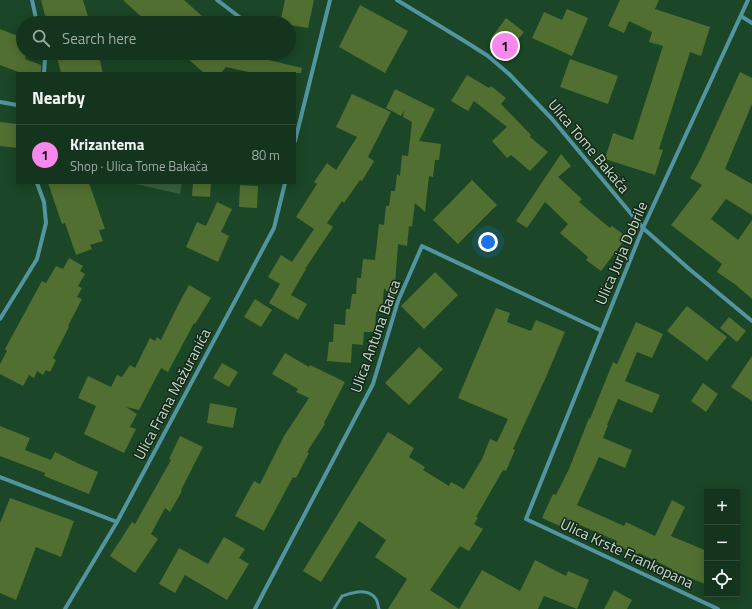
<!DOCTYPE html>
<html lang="en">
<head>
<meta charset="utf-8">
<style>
	:root { --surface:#14341d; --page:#213f2a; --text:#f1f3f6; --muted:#9daaa4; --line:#334f3b; --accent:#f788ec }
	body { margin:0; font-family:"Titillium Web",sans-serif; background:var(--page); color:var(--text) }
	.controls { position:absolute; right:12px; bottom:12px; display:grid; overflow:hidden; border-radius:0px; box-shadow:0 2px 10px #0003 }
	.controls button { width:36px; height:36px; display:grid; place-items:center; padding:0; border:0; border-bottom:1px solid var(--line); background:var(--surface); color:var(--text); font:20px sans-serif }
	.you { position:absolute; left:488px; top:242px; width:14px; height:14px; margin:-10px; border:3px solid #fff; border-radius:50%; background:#1a73e8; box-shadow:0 0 0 6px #1a73e833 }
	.badge { display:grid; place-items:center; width:26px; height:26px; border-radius:50%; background:var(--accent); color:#111; font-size:13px; font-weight:700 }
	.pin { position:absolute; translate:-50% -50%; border:2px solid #fff; box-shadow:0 1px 4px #0006 }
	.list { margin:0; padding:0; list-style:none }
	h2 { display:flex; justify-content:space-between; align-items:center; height:52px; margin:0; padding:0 16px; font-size:17px }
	h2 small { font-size:13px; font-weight:400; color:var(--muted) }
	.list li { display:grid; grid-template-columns:26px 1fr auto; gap:12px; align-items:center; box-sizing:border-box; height:60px; padding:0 16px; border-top:1px solid var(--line) }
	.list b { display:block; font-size:15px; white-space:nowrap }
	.list p { margin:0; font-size:13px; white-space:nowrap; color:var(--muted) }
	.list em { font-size:13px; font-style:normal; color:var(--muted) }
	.icon { flex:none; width:22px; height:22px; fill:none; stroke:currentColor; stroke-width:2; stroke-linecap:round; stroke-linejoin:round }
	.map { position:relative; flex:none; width:752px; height:609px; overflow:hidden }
	.search { position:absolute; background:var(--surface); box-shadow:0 2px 10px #0003; left:16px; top:16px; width:280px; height:44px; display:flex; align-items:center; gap:10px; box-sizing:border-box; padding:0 14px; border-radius:22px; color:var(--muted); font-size:15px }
	.panel { position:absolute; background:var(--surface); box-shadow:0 2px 10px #0003; left:16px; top:72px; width:280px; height:112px; border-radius:0px }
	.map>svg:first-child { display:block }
	.green { fill:#395f42 }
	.building { fill:#516f31 }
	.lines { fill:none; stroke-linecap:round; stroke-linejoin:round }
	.service { stroke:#5295a1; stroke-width:3 }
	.minor { stroke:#5295a1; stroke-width:4 }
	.labels { text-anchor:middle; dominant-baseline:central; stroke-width:3; stroke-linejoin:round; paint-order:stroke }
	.street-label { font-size:15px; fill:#c4dbc8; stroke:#152719 }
</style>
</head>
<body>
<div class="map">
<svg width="752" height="609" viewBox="0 0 752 609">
	<rect width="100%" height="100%" fill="#1b4627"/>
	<!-- green -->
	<path class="green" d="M131,183h51l-2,11z"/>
	<!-- building -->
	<path class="building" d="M41,0h42l7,23h-43z
		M123,0h61l26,23h-62z
		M285,0h29l-6,28 -19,-3v-2h-9z
		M620,0h39l-4,9 55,18 -9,29 -11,-4 -31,97 4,1 -8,25 -50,-16 8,-26 20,7 30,-94 -14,-4 3,-10 -23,-11 -5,12 -16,-7z
		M360,5l48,26 -23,42 -46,-26z
		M567,9l21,9 -16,38 -40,-18 12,-26 18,8z
		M506,18l18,14 -15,18 -17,-13z
		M0,29l23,9v15h4l-2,6 16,6v8h-20l-21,-8z
		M56,53h42l5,20h-42z
		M181,53h58l63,15 -1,5h-48l-27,-6 -5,6h-17z
		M570,59l48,17 -10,28 -48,-17z
		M740,72l12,6v26l-27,65 27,15v31l-26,-16 -15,20 27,21 14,-20v79l-16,-14 -19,-13 5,-8 -51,-39 31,-40 -12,-7 11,-20z
		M467,75l22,13 2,-2 15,12 -5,6 30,31 -1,2 18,15 -18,19 -19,-16 -4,3 -15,-17 15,-14 -33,-26 -6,10 -17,-10z
		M395,89l40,20 -16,32 22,3 -2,16h-4l-2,17 -4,-1 -4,36 -10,-9 -3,24 -3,-1 -2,20 -9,-2 -4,55 -10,-11 -2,24h-6l-1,20h-11l-1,13 -11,-1 -1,19 -24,-2 2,-19h4l1,-18 11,1 1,-16h4l2,-15h4l1,-16h4l2,-19 12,1 4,-36 5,1 2,-19h3l2,-15h4l2,-17 3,2 2,-21 6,1 4,-34 -9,-5 1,-7 -3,6 -15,-8z
		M352,94l39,18 -23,45 6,4 -12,20 -2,-1 -16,23 -2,-2 -15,22 6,4 -28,42h1l-15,26 16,9 -9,16 -29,-17 11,-19 -12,-7 13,-22 11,7 22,-33 -18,-12 21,-33 -3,-2 13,-19 9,7 21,-33 -21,-10z
		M0,122l17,2v24l-17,-2z
		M561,154l10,12 -13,11 24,22 -3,3 31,26 2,-2 15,11 -26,34 -15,-11 2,-3 -28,-24 8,-9 -23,-22 -18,26 -11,-7z
		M472,180l25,25 -39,39 -25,-24z
		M48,183h41l16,46 -6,1 4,11 -13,4 2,4 -16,6 -11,-32 -3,1z
		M193,183h18l-1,14 -18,-1z
		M240,185l18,1 -1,22 -18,-1z
		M217,202l15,7 -11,23 8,4 -11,26 -32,-15 11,-25 9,4z
		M69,258l14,8 -3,5 5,3 -7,12 4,2 -5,9 5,2 -14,27 1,1 -16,31 3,2 -6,12 -4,-2 -3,5 -6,-4 -3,7 -5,-3 -6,11 -23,-12v-10l7,-13 -2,-2 37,-68 4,2 10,-17 7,3z
		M435,272l23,23 -34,34 -23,-23z
		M189,285l22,13 -16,26 -1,-1 -26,49 -7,-4 -22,42 -13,-3 11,7 -7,13 6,2 -12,24 -40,-19 12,-28 -18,-8 10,-22 23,11 6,-12 5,2 8,-12 5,3 15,-30 5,3 2,-4 4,3 17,-35z
		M255,299l17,11 -11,17 -17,-10z
		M687,306l40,31 -20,24 -40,-30z
		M496,308l14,5 -3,9 24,9 5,-11 29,12 -19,45 -33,72 2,1 -9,21 -3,-1 -27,47 2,1 -4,6 9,5 -14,22 -9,-5 -30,44 29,19 23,-39 38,21 15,-31 31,16 2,-5 21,9 -12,29 -33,-13 -6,13h-150l19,-30 -32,-22 11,-17 -27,-19 -38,61 -18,-11 85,-139 26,16 -5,9 16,10 -2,3 26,16 2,-4 13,7 18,-30 8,-20 7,3 11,-23 -50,-21z
		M729,317l17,14 -9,11 -17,-14z
		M636,322l27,12 -11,24 -15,-6 -12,29 35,14 -8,18 -34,-14 -11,26h1l-5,13 29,12 -7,18 -26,-11 -22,48 47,21 2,-4 29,14 17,-36 13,7 -14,29 36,15v34l-35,-15v-1l-33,-16 -1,2 -23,-11 2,-3 -51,-22 -4,8 -20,-9 11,-24 3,1 13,-26 20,-51 1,1 23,-57 4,2z
		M419,347l24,22 -34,36 -24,-22z
		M285,353l24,14 1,-2 35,17 -21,41 1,1 -18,28 2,1 -13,25 -3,-1 -29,54 -29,-15 19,-35 6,3 24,-48 25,-38 -13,-6 2,-3 -26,-15z
		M752,356v45l-21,-14z
		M222,363l16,9 -9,15 -16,-9z
		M703,383l15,11 -12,18 -15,-11z
		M210,403l27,5 -4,20 -26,-5z
		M0,426l30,12 -5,12 26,10 4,-8 22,11 21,9 -9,22 -45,-18 1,-3 -45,-17z
		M180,436l23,11 -22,43 1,1 -12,21 -5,-4 -14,26 7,5 -23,34 -25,-17 22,-34 3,2 36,-64 -2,-1z
		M10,498l64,23 -13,36 -25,-10 -20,53 -16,-7v-70z
		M224,537l21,12 -6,9 10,6 -22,36 -42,-25 -10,18 -16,-9 20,-36 29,16z
		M614,590l18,10 -5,9h-23z"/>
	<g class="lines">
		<!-- service -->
		<path class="service" d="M334,609l8,-13c10,-3 26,-9 34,3 2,3 2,7 3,10"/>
		<!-- minor -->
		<path class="minor" d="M32,0l5,23
			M217,0l25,19
			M397,0l69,42 22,14 21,18 43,45 91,109 45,40 64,53
			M741,16l11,7
			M43,53l2,6 -1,14
			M0,102l17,3
			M295,141l35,-141
			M0,319l37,-60 9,-36 -2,-21 -7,-19
			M0,477l117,45
			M65,609l52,-87 157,-294 11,-45
			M255,609l118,-225 25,-83 24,-55 180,85
			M718,609l-192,-90 117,-291 105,-228"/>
	</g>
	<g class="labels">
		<!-- street labels -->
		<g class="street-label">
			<text transform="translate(589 146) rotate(50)">Ulica Tome Bakača</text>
			<text transform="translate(621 253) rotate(-67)">Ulica Jurja Dobrile</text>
			<text transform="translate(375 336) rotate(-70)">Ulica Antuna Barca</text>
			<text transform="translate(172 394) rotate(-62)">Ulica Frana Mažuranića</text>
			<text transform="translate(627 553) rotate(25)">Ulica Krste Frankopana</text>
		</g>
	</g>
</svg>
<div class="controls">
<button>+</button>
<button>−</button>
<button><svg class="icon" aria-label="locate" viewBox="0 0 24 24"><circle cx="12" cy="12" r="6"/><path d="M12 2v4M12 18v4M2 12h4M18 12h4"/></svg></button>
</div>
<div class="you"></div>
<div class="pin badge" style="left:505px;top:46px">1</div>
<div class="search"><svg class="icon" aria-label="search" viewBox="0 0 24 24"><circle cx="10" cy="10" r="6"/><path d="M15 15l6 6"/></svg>Search here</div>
<section class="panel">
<h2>Nearby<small></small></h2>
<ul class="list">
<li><span class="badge">1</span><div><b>Krizantema</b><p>Shop · Ulica Tome Bakača</p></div><em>80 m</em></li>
</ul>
</section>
</div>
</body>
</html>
